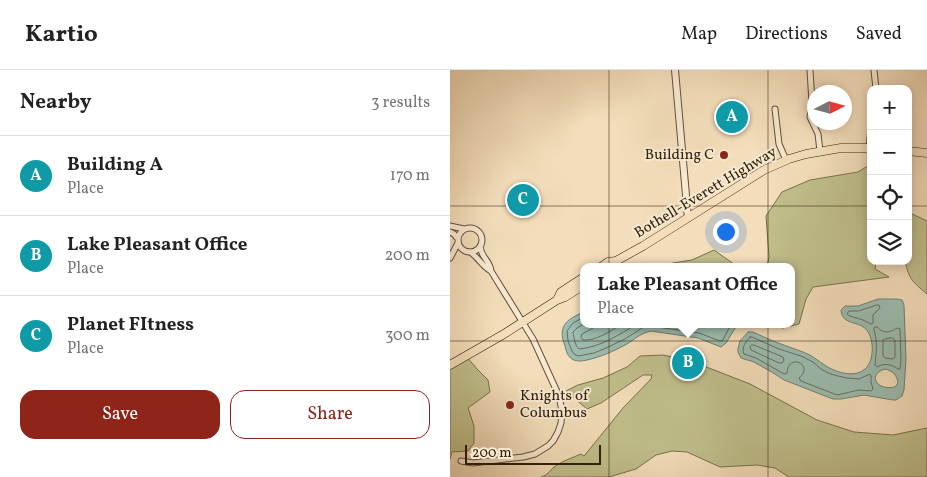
<!DOCTYPE html>
<html lang="en">
<head>
<meta charset="utf-8">
<style>
	:root { --surface:#fff; --page:#f6f6f6; --text:#222; --muted:#767676; --line:#e0e0e0; --accent:#8f2418 }
	body { margin:0; font-family:Vollkorn,serif; background:var(--page); color:var(--text) }
	.controls { position:absolute; right:15px; top:15px; display:grid; overflow:hidden; border-radius:10px; box-shadow:0 2px 12px #0003 }
	.controls button { width:45px; height:45px; display:grid; place-items:center; padding:0; border:0; border-bottom:1px solid var(--line); background:var(--surface); color:var(--text); font:25px sans-serif }
	.compass { position:absolute; left:357px; top:15px; width:45px; height:45px; border-radius:50%; background:var(--surface); box-shadow:0 2px 12px #0003; rotate:84deg }
	.scale { position:absolute; left:15px; bottom:12px; width:136px; box-sizing:border-box; padding-left:5px; border:2px solid #33210c; border-top:0; font-size:14px; line-height:18px; white-space:nowrap; color:#33210c; -webkit-text-stroke:4px #f7e9d2; paint-order:stroke }
	.you { position:absolute; left:275px; top:161px; width:18px; height:18px; margin:-12px; border:4px solid #fff; border-radius:50%; background:#1a73e8; box-shadow:0 0 0 8px #1a73e833 }
	.badge { display:grid; place-items:center; width:32px; height:32px; border-radius:50%; background:var(--accent); color:#fff; font-size:16px; font-weight:700 }
	.pin { position:absolute; translate:-50% -50%; border:2px solid #fff; box-shadow:0 1px 5px #0006 }
	.popup { position:absolute; left:130px; top:193px; width:215px; height:65px; box-sizing:border-box; display:grid; place-content:center; border-radius:10px; background:var(--surface); filter:drop-shadow(0 1px 4px #0005); font-size:16px; white-space:nowrap; color:var(--muted) }
	.popup b { font-size:19px; color:var(--text) }
	.popup::after { content:''; position:absolute; left:50%; top:100%; margin-left:-10px; border:10px solid transparent; border-top-color:var(--surface) }
	.list { margin:0; padding:0; list-style:none }
	h2 { display:flex; justify-content:space-between; align-items:center; height:65px; margin:0; padding:0 20px; font-size:21px }
	h2 small { font-size:16px; font-weight:400; color:var(--muted) }
	.list li { display:grid; grid-template-columns:32px 1fr auto; gap:15px; align-items:center; box-sizing:border-box; height:80px; padding:0 20px; border-top:1px solid var(--line) }
	.list b { display:block; font-size:19px; white-space:nowrap }
	.list p { margin:0; font-size:16px; white-space:nowrap; color:var(--muted) }
	.list em { font-size:16px; font-style:normal; color:var(--muted) }
	.actions { display:flex; gap:10px; padding:15px 20px }
	.actions a { flex:1; padding:11px 0; border:1px solid var(--accent); border-radius:15px; text-align:center; font-size:18px; color:var(--accent) }
	.actions .main { background:var(--accent); color:#fff }
	.icon { flex:none; width:28px; height:28px; fill:none; stroke:currentColor; stroke-width:2; stroke-linecap:round; stroke-linejoin:round }
	.map { position:relative; flex:none; width:477px; height:407px; overflow:hidden }
	header { display:flex; align-items:center; gap:30px; box-sizing:border-box; height:70px; padding:0 25px; background:var(--surface); border-bottom:1px solid var(--line) }
	header strong { font-size:24px }
	nav { display:flex; gap:28px; margin-inline-start:auto; font-size:18px }
	main { display:flex }
	aside { flex:1; background:var(--surface) }
	.map>svg:first-child { display:block }
	.green { fill:#c0bf8c; stroke:#7a704c }
	.water { fill:#9bbcb0; stroke:#717e6e; fill-rule:evenodd }
	.lines { fill:none; stroke-linecap:round; stroke-linejoin:round }
	.shore { stroke:#676e5e; stroke-width:1 }
	.minor-casing { stroke:#635038; stroke-width:7 }
	.tertiary-casing { stroke:#635038; stroke-width:8 }
	.primary-casing { stroke:#33210c; stroke-width:9 }
	.minor { stroke:#f7e9d2; stroke-width:5 }
	.tertiary { stroke:#f7e9d2; stroke-width:6 }
	.primary { stroke:#f3ddba; stroke-width:8 }
	.grid { fill:none; stroke:#33210c; stroke-width:1; stroke-opacity:0.55 }
	.poi-dot { fill:#8f2418; stroke:#f7e9d2; stroke-width:2 }
	.labels { text-anchor:middle; dominant-baseline:central; stroke-width:4; stroke-linejoin:round; paint-order:stroke }
	.poi-label { font-size:15px; fill:#33210c; stroke:#f7e9d2; text-anchor:end }
	.street-label { font-size:15px; fill:#33210c; stroke:#f7e9d2 }
</style>
</head>
<body>
<header>
<strong>Kartio</strong>
<nav><a>Map</a><a>Directions</a><a>Saved</a></nav>
</header>
<main>
<aside>
<h2>Nearby<small>3 results</small></h2>
<ul class="list">
<li><span class="badge" style="background:#0f9aa8">A</span><div><b>Building A</b><p>Place</p></div><em>170 m</em></li>
<li><span class="badge" style="background:#0f9aa8">B</span><div><b>Lake Pleasant Office</b><p>Place</p></div><em>200 m</em></li>
<li><span class="badge" style="background:#0f9aa8">C</span><div><b>Planet FItness</b><p>Place</p></div><em>300 m</em></li>
</ul>
<div class="actions"><a class="main">Save</a><a>Share</a></div>
</aside>
<div class="map">
<svg width="477" height="407" viewBox="0 0 477 407">
	<rect width="100%" height="100%" fill="#f3ddba"/>
	<filter id="stains"><feTurbulence type="fractalNoise" baseFrequency=".004" numOctaves="4"/><feColorMatrix values="0 0 0 0 .2 0 0 0 0 .09 0 0 0 0 .02 0 0 0 .5 -.17"/></filter>
	<radialGradient id="worn" r=".72"><stop offset=".6" stop-color="#630" stop-opacity="0"/><stop offset="1" stop-color="#630" stop-opacity=".3"/></radialGradient>
	<!-- green -->
	<path class="green" d="M421,94v97h5l-1,8 14,8 -76,10 -7,12 -7,25 -16,4 -11,-4h20v-57h-25l2,-10 -3,-41 16,-24 28,-12 48,-8z
		M458,142l19,9v73c-14,-12 -18,-14 -22,-33h3z
		M264,180l24,17h-94l23,-1 6,-3 19,-3z
		M213,285l28,6 59,23 67,36 37,12 39,3 34,-7v49h-138l-14,-9 -18,-3 -37,2 -33,-15 -15,-1 -16,4 -20,14 -27,8h-68c7,-2 8,-6 13,-10 8,-6 18,-9 27,-13l3,2 39,-48 28,-29 1,-4h-9l-42,28 -14,6 -21,-18 12,-6 25,-7 24,-11 13,-11z
		M16,286l11,13 11,11 2,12 -22,16 6,18v17l-6,8 -16,1 -2,7v-94z"/>
	<!-- water -->
	<path class="water" d="M428,229h19l5,1 2,5 2,54 -2,31 -2,6 -6,4h-3l-29,-5 -23,4h-8l-49,-19 -9,-6 -21,-12 -13,-4 -3,-6v-3l2,-8 8,-9h5c9,4 19,9 28,12 7,3 15,5 22,8 9,3 15,9 23,14 13,8 36,14 44,-4 3,-8 3,-18 0,-26 -6,-18 -28,-8 -29,-26l4,-4h13zM435,299c8,2 12,6 13,14l-3,4c-20,4 -27,-13 -10,-18z
		M134,242v12l153,1 -11,18 -5,4 -23,-9 -47,-7c-10,2 -16,8 -24,13 -13,7 -26,13 -40,16 -5,1 -10,2 -15,-1 -4,-2 -6,-8 -7,-13 -8,-20 2,-27 19,-34z"/>
	<g class="lines">
		<!-- shore -->
		<path class="shore" d="M427,235h2l1,3 -7,7v8l-2,1 -8,-4 -13,-4 -3,-2 2,-3h9z
			M134,247l-11,6 -6,8 1,10 4,10 2,3 4,2 16,-3 12,-5 19,-9 17,-11 8,-2 49,7 21,8 3,-1 8,-16
			M134,254l-7,4 -4,4c1,6 2,14 6,17 22,-2 39,-14 58,-25
			M148,254l-5,4 -11,6 -1,3 2,3c13,1 28,-9 39,-16
			M425,257h2c7,7 13,6 20,1l3,1 1,30 -1,10h-2c-6,-5 -14,-6 -21,-2l-2,-2c1,-13 3,-21 -1,-35z
			M300,267h2l27,12 22,7 12,6 8,7 7,4 10,3 9,2 12,1 11,-5 1,2v6l2,7 -2,2 -12,-1 -22,5 -36,-14 -2,-3c16,-13 -11,-26 -12,-5l-3,1 -28,-16 -12,-4c-3,-7 2,-12 6,-17z
			M442,268l3,2v17l-2,2 -8,-1 -2,-2v-16l2,-1z
			M302,275h2l29,12 1,3 -2,3h-3l-28,-13 -1,-3z"/>
		<!-- minor casing -->
		<g class="minor-casing">
			<path id="minor" d="M360,0l2,33 -2,14 8,17 2,17
				M424,0l2,19
				M325,39l4,35 7,16
				M419,78l2,-21
				M0,156l14,3
				M8 170a12 12 0 1 1 24 0a12 12 0 1 1-24 0Z
				M0,162l4,2 4,5
				M20,182c8,5 12,14 21,19
				M0,188l8,-15
				M11,391l12,2 50,-6 12,-3 13,-8 5,-5 5,-9 3,-9 1,-12 -3,-15 -26,-57 -42,-68c-1,-11 -10,-13 -11,-25"/>
		</g>
		<!-- tertiary casing -->
		<g class="tertiary-casing">
			<path id="tertiary" d="M225,0l13,148"/>
		</g>
		<!-- primary casing -->
		<g class="primary-casing">
			<path id="primary" d="M458,81l19,2
				M151,197l7,-5 8,-1 27,-15 121,-76 25,-11 17,-5 35,-6h30
				M107,230l4,-8 23,-15
				M0,295l54,-31 53,-34 8,-3 19,-12"/>
		</g>
		<!-- minor -->
		<use href="#minor" class="minor"/>
		<!-- tertiary -->
		<use href="#tertiary" class="tertiary"/>
		<!-- primary -->
		<use href="#primary" class="primary"/>
	</g>
	<!-- grid -->
	<path class="grid" d="M159,0v407M318,0v407M0,136h421M458,136h19M0,271h477"/>
	<!-- markers -->
	<g class="poi-dot">
		<circle cx="274" cy="85" r="5"/>
		<circle cx="60" cy="335" r="5"/>
	</g>
	<g class="labels">
		<!-- poi labels -->
		<g class="poi-label">
			<text x="264" y="85">Building C</text>
			<text x="70" y="326" text-anchor="start">Knights of<tspan x="70" dy="17">Columbus</tspan></text>
		</g>
		<!-- street labels -->
		<g class="street-label">
			<text transform="translate(256 123) rotate(-31)">Bothell-Everett Highway</text>
		</g>
	</g>
	<rect width="100%" height="100%" filter="url(#stains)"/>
	<rect width="100%" height="100%" fill="url(#worn)"/>
</svg>
<div class="controls">
<button>+</button>
<button>−</button>
<button><svg class="icon" aria-label="locate" viewBox="0 0 24 24"><circle cx="12" cy="12" r="6"/><path d="M12 2v4M12 18v4M2 12h4M18 12h4"/></svg></button>
<button><svg class="icon" aria-label="layers" viewBox="0 0 24 24"><path d="M12 4l9 5-9 5-9-5zM3 14l9 5 9-5"/></svg></button>
</div>
<svg class="compass" viewBox="-18 -18 36 36"><path d="M0-13l5 13h-10z" fill="#e53935"/><path d="M0 13l5-13h-10z" fill="#767676"/></svg>
<div class="scale">200 m</div>
<div class="you"></div>
<div class="pin badge" style="left:282px;top:47px;background:#0f9aa8">A</div>
<div class="pin badge" style="left:238px;top:293px;background:#0f9aa8">B</div>
<div class="popup"><b>Lake Pleasant Office</b>Place</div>
<div class="pin badge" style="left:73px;top:130px;background:#0f9aa8">C</div>
</div>
</main>
</body>
</html>
